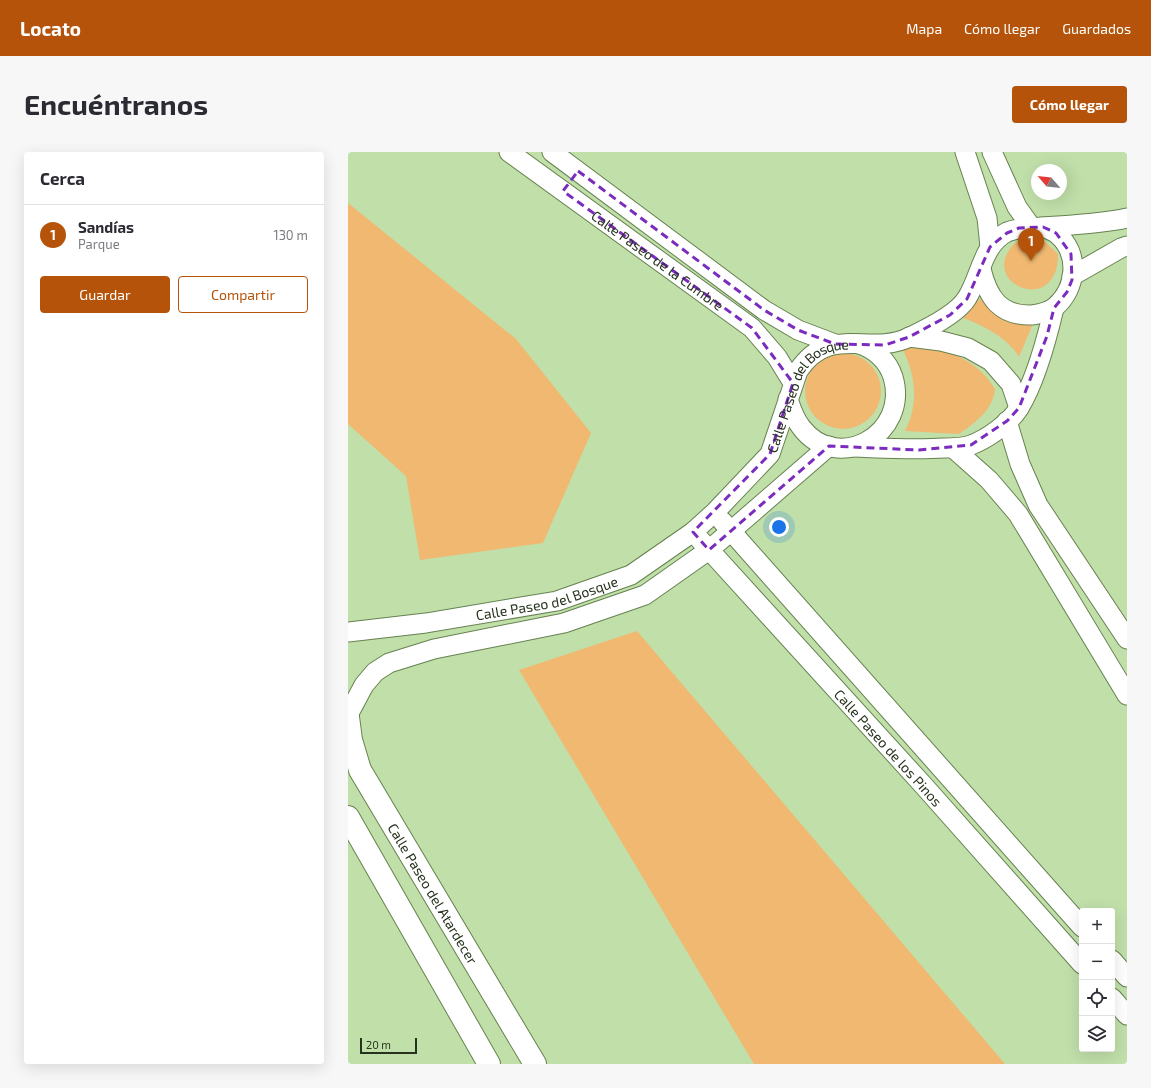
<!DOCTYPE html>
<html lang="es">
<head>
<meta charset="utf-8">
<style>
	:root { --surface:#fff; --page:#f7f7f7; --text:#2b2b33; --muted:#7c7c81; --line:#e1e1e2; --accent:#b45309 }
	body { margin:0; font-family:"Exo 2",sans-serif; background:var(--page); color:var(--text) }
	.controls { position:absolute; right:12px; bottom:12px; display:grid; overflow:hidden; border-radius:4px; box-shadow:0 4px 16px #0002 }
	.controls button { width:36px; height:36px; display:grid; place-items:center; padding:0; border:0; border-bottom:1px solid var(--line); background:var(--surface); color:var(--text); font:20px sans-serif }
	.compass { position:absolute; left:683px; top:12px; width:36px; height:36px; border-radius:50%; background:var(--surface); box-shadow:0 4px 16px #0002; rotate:298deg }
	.scale { position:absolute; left:12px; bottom:10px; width:57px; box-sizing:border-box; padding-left:4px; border:2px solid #27331e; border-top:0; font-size:11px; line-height:14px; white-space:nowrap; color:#27331e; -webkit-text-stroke:3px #c0dfa9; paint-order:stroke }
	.you { position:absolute; left:431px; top:375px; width:14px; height:14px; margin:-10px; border:3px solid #fff; border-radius:50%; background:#1a73e8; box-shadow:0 0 0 6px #1a73e833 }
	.badge { display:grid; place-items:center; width:26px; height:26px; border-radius:50%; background:var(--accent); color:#fff; font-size:13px; font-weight:700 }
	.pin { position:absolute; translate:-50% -33px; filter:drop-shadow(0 1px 2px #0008) }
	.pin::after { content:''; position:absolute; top:21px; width:14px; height:12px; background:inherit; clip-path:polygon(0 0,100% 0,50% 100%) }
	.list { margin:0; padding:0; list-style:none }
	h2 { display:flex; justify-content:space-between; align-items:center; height:52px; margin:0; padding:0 16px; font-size:17px }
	h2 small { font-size:13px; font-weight:400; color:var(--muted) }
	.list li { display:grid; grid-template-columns:26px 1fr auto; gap:12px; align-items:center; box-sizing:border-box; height:60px; padding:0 16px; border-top:1px solid var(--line) }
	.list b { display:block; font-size:15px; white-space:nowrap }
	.list p { margin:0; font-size:13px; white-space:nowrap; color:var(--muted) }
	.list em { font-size:13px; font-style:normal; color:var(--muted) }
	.actions { display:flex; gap:8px; padding:12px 16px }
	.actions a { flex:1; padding:9px 0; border:1px solid var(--accent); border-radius:4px; text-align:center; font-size:14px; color:var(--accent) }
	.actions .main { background:var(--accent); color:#fff }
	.icon { flex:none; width:22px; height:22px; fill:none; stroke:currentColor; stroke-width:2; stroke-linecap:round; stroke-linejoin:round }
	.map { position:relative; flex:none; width:779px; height:912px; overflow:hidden; border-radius:4px }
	header { display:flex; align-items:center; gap:24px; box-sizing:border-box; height:56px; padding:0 20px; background:var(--accent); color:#fff }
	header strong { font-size:19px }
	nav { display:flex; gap:22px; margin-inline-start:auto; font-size:14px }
	.intro { display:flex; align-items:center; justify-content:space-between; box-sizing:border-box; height:96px; padding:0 24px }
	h1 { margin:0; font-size:28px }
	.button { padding:10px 18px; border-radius:4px; background:var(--accent); color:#fff; font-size:14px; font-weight:700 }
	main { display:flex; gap:24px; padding:0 24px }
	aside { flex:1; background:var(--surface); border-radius:4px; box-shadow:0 4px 16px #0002 }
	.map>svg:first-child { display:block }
	.green { fill:#f0b870 }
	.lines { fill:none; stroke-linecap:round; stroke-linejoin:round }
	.minor-casing { stroke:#668250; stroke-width:21 }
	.tertiary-casing { stroke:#668250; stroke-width:24 }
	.minor { stroke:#fff; stroke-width:19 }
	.tertiary { stroke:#fff; stroke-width:22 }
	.marked { fill:none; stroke:#7b2cbf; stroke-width:3; stroke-dasharray:8 5; stroke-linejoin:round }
	.labels { text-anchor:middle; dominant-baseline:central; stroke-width:3; stroke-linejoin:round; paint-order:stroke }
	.street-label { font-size:14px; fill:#27331e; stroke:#c0dfa9 }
</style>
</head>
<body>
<header>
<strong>Locato</strong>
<nav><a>Mapa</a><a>Cómo llegar</a><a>Guardados</a></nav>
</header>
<div class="intro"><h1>Encuéntranos</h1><a class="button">Cómo llegar</a></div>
<main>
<aside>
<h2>Cerca<small></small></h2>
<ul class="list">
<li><span class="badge">1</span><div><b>Sandías</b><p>Parque</p></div><em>130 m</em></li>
</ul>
<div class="actions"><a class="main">Guardar</a><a>Compartir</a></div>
</aside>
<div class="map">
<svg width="779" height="912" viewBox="0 0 779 912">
	<rect width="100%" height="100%" fill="#c0dfa9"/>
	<!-- green -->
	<path class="green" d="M0,51l168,136 75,94 -48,110 -123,17 -14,-84 -58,-52z
		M688,85l8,4 14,13c0,60 -71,33 -50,-2 6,-12 16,-14 28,-15z
		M635,144l51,25 -15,36c-13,-22 -40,-33 -63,-42l12,-4z
		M573,194c31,5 57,15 74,43 -2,21 -19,33 -36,45l-54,-3c14,-27 11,-56 -3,-83z
		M457 239a38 38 0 1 1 76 0a38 38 0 1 1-76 0Z
		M289,479l368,433h-251l-235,-394z"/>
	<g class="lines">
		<!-- minor casing -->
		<g class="minor-casing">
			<g id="minor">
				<path id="s1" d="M161,0l243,176 25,29 16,26"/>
				<path d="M204,0l212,158 34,20 37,14"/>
				<path d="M617,0l22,66 3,29"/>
				<path d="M644,0l25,55 15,21"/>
				<path d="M633,117c7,29 19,47 51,46 7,-1 18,-4 23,-8 22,-19 25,-54 2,-73 -4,-3 -9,-5 -14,-7"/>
				<path d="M724,124l49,-28 6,-2"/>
				<path d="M561,185l32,4 27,7 23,13 20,23 8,24"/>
				<path d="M440,247c3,9 6,19 13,28 36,48 109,7 92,-50 -5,-16 -18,-28 -34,-33"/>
				<path d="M659,269l13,43 18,41 89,134"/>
				<path d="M505,295c30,1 60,3 91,1 8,0 19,0 27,-3 16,-6 39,-22 48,-37 16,-26 28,-70 35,-100"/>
				<path d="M605,296l36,32 29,34 109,181"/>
				<path d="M374,369l360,406"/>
				<path id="s2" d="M345,380l231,254 158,178"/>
				<path id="s3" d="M0,480l78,-9 131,-22 74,-26 62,-43 22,-20 55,-58 28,-83c32,-48 70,-14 112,-34 17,-8 48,-24 57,-39 14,-22 15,-53 40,-66 12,-5 24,-4 36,-5 27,-2 57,-3 84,-9"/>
				<path d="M0,563l16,-30 11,-13 14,-9 45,-14 130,-26 81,-28 64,-45 120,-104"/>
				<path d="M764,808l15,17"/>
				<path d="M764,846l15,17"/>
			</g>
		</g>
		<!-- tertiary casing -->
		<g class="tertiary-casing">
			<g id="tertiary">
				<path id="s4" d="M0,565l3,23 9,30 175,294"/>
				<path d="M0,665l141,247"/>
			</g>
		</g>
		<!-- minor -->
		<use href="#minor" class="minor"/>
		<!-- tertiary -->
		<use href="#tertiary" class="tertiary"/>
	</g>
	<!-- marked area -->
	<path class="marked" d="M230,19l186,139 34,20 37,14 50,1 24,-8 41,-22 17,-16 23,-52 17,-14 12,-5 24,-1 13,6 15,21 1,26 -5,12 -13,16 -7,28 -28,72 -12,13 -36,24 -52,5 -90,-4 -120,104 -16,-18 77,-78 23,-71 -41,-55 -189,-137z"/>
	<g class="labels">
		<!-- street labels -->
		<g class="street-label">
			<text stroke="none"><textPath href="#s1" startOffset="184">Calle Paseo de la Cumbre</textPath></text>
			<text stroke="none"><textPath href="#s3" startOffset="550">Calle Paseo del Bosque</textPath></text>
			<text stroke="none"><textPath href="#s3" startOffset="202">Calle Paseo del Bosque</textPath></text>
			<text stroke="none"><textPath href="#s2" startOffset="291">Calle Paseo de los Pinos</textPath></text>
			<text stroke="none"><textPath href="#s4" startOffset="198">Calle Paseo del Atardecer</textPath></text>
		</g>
	</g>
</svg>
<div class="controls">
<button>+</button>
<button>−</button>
<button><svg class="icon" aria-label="locate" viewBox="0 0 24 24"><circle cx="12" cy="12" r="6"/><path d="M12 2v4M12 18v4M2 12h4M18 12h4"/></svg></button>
<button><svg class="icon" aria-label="layers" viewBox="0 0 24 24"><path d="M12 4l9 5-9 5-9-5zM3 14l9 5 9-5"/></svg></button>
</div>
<svg class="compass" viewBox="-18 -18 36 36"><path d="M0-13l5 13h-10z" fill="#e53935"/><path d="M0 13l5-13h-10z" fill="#7c7c81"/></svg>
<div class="scale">20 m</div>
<div class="you"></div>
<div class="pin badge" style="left:683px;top:109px">1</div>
</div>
</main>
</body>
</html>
